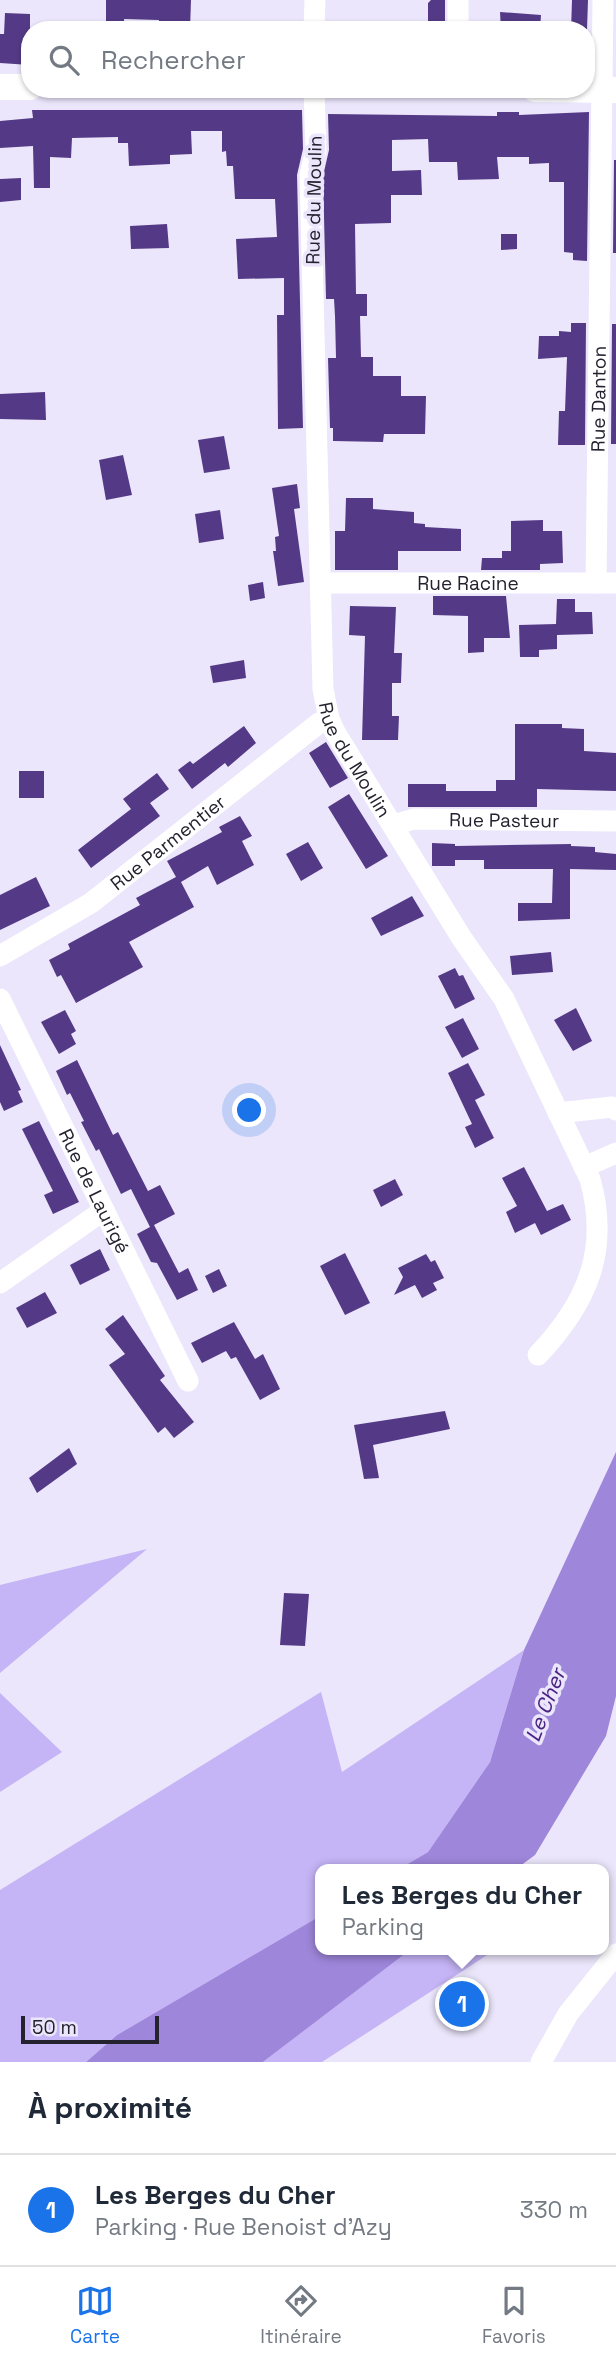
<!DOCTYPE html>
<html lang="fr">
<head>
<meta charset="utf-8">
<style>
	:root { --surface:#fff; --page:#f2f2f3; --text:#1f2937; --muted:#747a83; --line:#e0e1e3; --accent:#1a73e8 }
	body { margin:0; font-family:"Space Grotesk",sans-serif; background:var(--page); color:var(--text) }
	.scale { position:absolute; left:21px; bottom:18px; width:138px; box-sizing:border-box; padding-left:7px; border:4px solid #25222f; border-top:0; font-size:19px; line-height:24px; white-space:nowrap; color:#25222f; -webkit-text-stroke:5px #ebe6fb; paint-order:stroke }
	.you { position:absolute; left:250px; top:1111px; width:24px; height:24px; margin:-18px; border:5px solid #fff; border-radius:50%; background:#1a73e8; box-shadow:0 0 0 10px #1a73e833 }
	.badge { display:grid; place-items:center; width:46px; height:46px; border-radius:50%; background:var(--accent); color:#fff; font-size:23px; font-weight:700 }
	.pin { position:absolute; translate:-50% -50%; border:4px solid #fff; box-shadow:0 2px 7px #0006 }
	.popup { position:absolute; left:315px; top:1864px; width:294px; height:91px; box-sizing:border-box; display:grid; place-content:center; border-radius:14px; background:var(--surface); filter:drop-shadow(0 2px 5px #0005); font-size:23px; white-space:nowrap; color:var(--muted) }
	.popup b { font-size:26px; color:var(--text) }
	.popup::after { content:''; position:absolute; left:50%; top:100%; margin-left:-14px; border:14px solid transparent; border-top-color:var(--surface) }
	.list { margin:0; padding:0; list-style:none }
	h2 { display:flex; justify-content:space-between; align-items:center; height:91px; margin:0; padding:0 28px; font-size:30px }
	h2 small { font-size:23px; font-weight:400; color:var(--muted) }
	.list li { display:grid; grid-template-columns:46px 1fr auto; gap:21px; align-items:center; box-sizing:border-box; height:112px; padding:0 28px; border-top:2px solid var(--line) }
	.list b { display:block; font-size:26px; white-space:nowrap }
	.list p { margin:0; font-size:23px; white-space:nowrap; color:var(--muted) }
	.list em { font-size:23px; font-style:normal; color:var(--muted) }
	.icon { flex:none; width:38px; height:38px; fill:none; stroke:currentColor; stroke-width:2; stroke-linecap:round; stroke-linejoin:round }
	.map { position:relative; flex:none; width:616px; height:2062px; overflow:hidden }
	.search { position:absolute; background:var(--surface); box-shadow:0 2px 5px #0004; left:21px; right:21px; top:21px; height:77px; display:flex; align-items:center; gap:18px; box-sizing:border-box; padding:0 24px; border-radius:28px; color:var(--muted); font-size:26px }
	.sheet { height:203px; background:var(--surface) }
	nav { display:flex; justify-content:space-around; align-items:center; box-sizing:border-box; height:98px; border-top:2px solid var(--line); background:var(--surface); font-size:19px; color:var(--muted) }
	nav a { display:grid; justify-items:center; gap:4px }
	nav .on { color:var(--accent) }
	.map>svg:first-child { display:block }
	.green { fill:#c5b4f6 }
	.water { fill:#9e86da }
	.building { fill:#543a86 }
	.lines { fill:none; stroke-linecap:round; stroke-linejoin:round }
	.minor { stroke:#fff; stroke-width:21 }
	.major { stroke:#fff; stroke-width:26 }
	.labels { text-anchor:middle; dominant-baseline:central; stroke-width:7; stroke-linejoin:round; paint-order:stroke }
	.street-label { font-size:19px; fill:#25222f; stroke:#ebe6fb }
	.water-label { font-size:21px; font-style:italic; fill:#492283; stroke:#ebe6fb }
</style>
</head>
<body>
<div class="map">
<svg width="616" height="2062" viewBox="0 0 616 2062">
	<rect width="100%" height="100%" fill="#ebe6fb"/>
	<!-- green -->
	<path class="green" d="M147,1549l-147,124v-88z
		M524,1650l-34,112 -62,90 -29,17h-79v47l-203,119 -31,27h-86v-172l321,-198 21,80z
		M0,1693l62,59 -62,40z
		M410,1950h85l-173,112h-59z"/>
	<!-- water -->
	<path class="water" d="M616,1452v244l-10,40 -71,119 -19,14h-117l29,-17 62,-90 34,-112z
		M320,1916v34h90l-147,112h-177l31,-27z"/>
	<!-- building -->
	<path class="building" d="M106,0h85l-1,30h-32l1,-10 -35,-1 1,10 -19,1z
		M431,0h14v21l-17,1v-19z
		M572,0h16l-1,30h-16z
		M500,12l41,3 -1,15h-39z
		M5,13l25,1v51l-30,-2v-29h4z
		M32,110h270l1,39 -6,26 6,253 -25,1 -1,-114h7v-37l-46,1 -2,-40 41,-2 -2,-38h-40l-2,-33h-6l-1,-15 -4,1v-21h-31l1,23 -22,1v9l-41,2 -1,-23h-10v-6l-46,1 -1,20 -21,-1v31h-16l-1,-42 -33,2v-27l33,-3z
		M497,112h22v3l70,-3 -2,149 -14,-1v-7l-9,-1v-70h-15v-19l-20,1v-7h-32l2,22 -41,1 -1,-18h-28l-1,-23 -36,1v31l29,-1 1,25h-31v28l-36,1 1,70h11v22h-7l1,41h12v19h28v20h25l-1,38h-41l-1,8 -50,-1v-13h-3l-2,-70h8l-1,-42 -1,-17h-8l-3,-123 6,-26 -1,-36 169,2z
		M614,160h2v93h-3z
		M21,178v22l-21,2v-23z
		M167,224l2,24 -38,1 -1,-23z
		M501,234h16v15l-16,1z
		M571,323h15l-1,122h-27l1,-34h6l2,-54 -29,2 1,-23h20v-5l12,1z
		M612,324h4v120h-5z
		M45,392l1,28 -46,-1v-25z
		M224,436l6,33 -26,4 -6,-33z
		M123,455l9,40 -26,5 -7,-40z
		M297,484l3,24 -6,1 10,73 -26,4 -5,-35h3l-1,-14 4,-1 -7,-48z
		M346,498h27v11l41,3v11l11,1v3l36,2v22h-63v19h-63v-39h10z
		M220,510l4,29 -25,4 -4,-29z
		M543,520v11h19l1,32 -23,1v6h-59l1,-12h20v-7h9v-30z
		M263,582l2,16 -15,3 -2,-16z
		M433,596h73l4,42h-26v14l-16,1v-37l-35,-1z
		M557,599h18v13h17l1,22 -36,1v14l-18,1v7h-19l-1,-32 37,-1z
		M350,606l46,1 -2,46h8l-1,30h-9v33h7l-1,24h-36l3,-104 -16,-1z
		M244,660l2,18 -33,5 -3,-17z
		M515,724h47v4l22,1v22l32,2v38l-79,-2v18h-129v-23h38v7h50v-11h19z
		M244,726l12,17 -28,24 -3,-4 -33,26 -14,-19 12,-9 3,3z
		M326,742l22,36 -18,10 -21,-35z
		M19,771h25v27h-25z
		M157,773l12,16 -19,14 10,13 -69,52 -13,-18 53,-41 -8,-10z
		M349,794l39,62 -22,13 -38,-62z
		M240,816l12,20 -10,5 12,24 -37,20 -9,-19 -27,16 13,25 -65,35 14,25 -67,36 -15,-28 -4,2 -8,-17 21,-11 -2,-5 72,-39 -4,-7 40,-21 -9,-16 55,-29 -3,-5z
		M308,842l15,26 -22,13 -15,-27z
		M432,843l23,1v2l116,-2v2l24,1v5l21,2v16l-46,-1v50l-52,2v-18h34l1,-34h-69v-9h-29v6h-23z
		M36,877l14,29 -50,24v-35z
		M412,896l12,20 -43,20 -10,-18z
		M551,952l2,20 -41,3 -2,-19z
		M455,968l4,8 4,-1 12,24 -20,10 -17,-33z
		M576,1008l16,33 -19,10 -19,-31z
		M65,1010l11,21 -5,3 5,10 -17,10 -18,-32z
		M463,1018l16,31 -17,9 -17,-31z
		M0,1045l21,45 -3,1 5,11 -19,9 -4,-9z
		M77,1060l36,75 5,-3 30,59 12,-6 15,29 -21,11 25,48 9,-5 10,22 -21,10 -20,-37 -6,-1 -14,-28 13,-7 -19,-38 -10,5 -22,-45 -3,2 -15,-29 3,-1 -14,-28 -3,2 -11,-24z
		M468,1063l17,32 -10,5 19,38 -19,10 -10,-21 7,-3 -24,-51z
		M39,1121l40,81 -26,12 -9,-19 9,-4 -31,-62z
		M524,1167l23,44 16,-7 8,16 -30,15 -6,-12 -20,10 -9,-21 11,-6 -15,-28z
		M395,1179l8,16 -22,12 -8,-17z
		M100,1249l10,21 -30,15 -10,-20z
		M345,1253l25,50 -25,12 -25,-49z
		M426,1254l5,8 4,-2 9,18 -11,5 4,7 -15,8 -7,-13 -21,10 9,-18 -5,-9z
		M219,1269l8,17 -14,7 -8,-17z
		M45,1292l12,21 -30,15 -11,-20z
		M123,1315l42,61 -5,4 34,42 -20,16 -9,-11 -7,6 -49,-68 16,-11 -20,-25z
		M234,1322l21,37 8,-5 17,35 -20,11 -24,-43 -5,2 -5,-8 -24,12 -11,-20z
		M445,1411l5,18 -77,16 6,33 -15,1 -10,-54z
		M69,1448l8,16 -40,29 -8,-15z
		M284,1593l25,1 -4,52 -25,-1z"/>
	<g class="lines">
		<!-- minor -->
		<g class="minor">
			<path d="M314,30l1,-30"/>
			<path d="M458,30v-30"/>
			<path id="s1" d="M314,89l2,61 -6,25 13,514 6,30 6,13 126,205 43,62 86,180c20,72 -3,124 -52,176"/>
			<path id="s2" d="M321,583h295"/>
			<path id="s3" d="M596,583l7,-583"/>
			<path id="s4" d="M393,825l21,-6 202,2"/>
			<path id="s5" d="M0,956l91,-53 228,-180 10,-4"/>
			<path id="s6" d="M0,999l188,382"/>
			<path d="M558,1113l54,-6 4,3"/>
			<path d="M584,1167l32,-14"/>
			<path d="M0,1283l104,-73"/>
			<path d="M541,2062l27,-48 48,-60"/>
		</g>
		<!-- major -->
		<path class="major" d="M0,87h30
			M535,89l81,1"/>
	</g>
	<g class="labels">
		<!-- street labels -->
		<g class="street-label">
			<text transform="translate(314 200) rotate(-89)">Rue du Moulin</text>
			<text stroke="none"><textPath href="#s3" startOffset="184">Rue Danton</textPath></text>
			<text stroke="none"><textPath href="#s2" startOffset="147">Rue Racine</textPath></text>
			<text stroke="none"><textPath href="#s1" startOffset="679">Rue du Moulin</textPath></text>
			<text stroke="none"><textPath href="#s4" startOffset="112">Rue Pasteur</textPath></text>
			<text stroke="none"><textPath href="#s5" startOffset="203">Rue Parmentier</textPath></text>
			<text stroke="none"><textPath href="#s6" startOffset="214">Rue de Laurigé</textPath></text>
		</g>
		<!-- water labels -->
		<g class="water-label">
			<text transform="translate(545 1705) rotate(-69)">Le Cher</text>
		</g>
	</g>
</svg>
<div class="scale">50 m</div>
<div class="you"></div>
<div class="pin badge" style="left:462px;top:2004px">1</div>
<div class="popup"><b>Les Berges du Cher</b>Parking</div>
<div class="search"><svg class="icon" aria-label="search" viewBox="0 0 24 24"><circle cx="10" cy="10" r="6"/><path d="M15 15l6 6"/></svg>Rechercher</div>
</div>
<section class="sheet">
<h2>À proximité<small></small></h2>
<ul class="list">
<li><span class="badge">1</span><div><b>Les Berges du Cher</b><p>Parking · Rue Benoist d'Azy</p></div><em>330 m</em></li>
</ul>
</section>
<nav>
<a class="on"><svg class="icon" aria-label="map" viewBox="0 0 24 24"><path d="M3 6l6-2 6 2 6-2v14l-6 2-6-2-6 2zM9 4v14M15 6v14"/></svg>Carte</a>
<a><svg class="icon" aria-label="directions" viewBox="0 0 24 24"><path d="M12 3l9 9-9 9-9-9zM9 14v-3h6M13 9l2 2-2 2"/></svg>Itinéraire</a>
<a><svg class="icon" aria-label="saved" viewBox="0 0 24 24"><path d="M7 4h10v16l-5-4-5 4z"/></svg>Favoris</a>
</nav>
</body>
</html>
